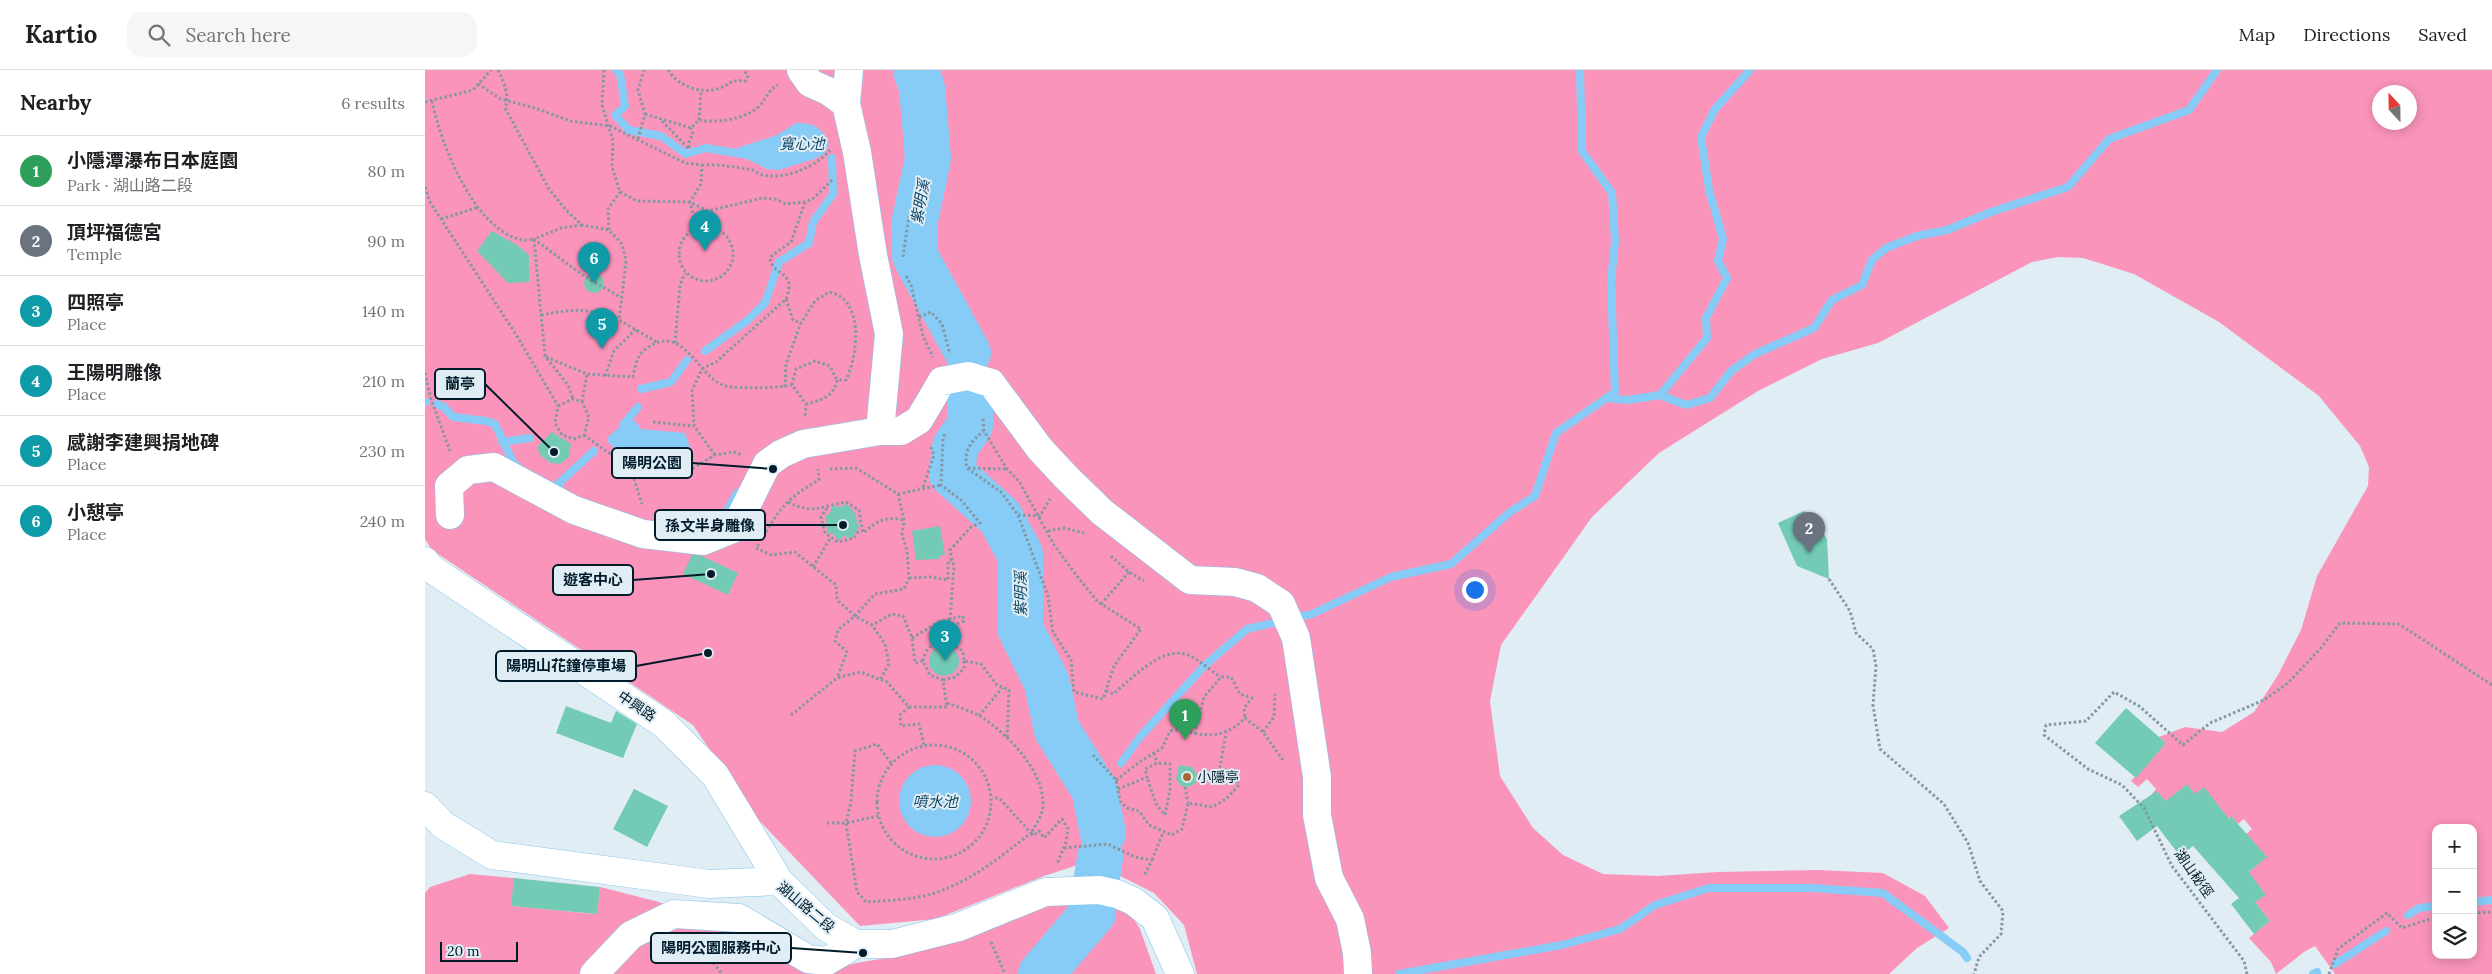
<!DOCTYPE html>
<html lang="en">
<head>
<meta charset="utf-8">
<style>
	:root { --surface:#fff; --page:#f6f6f6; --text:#202124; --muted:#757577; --line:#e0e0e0; --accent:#d93025 }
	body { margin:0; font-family:Lora,"Noto Sans TC",serif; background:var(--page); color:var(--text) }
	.controls { position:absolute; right:15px; bottom:15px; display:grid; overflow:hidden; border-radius:10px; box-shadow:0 2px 12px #0003 }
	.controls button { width:45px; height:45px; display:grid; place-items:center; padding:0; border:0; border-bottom:1px solid var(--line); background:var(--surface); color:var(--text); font:25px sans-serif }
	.compass { position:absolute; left:1947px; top:15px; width:45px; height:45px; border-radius:50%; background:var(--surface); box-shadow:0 2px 12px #0003; rotate:338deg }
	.scale { position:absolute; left:15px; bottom:12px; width:78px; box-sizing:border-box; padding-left:5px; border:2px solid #001b2a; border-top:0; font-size:14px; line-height:18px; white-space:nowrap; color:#001b2a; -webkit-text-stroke:4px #e0edf5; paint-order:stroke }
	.you { position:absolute; left:1049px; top:519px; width:18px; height:18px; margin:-12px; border:4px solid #fff; border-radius:50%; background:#1a73e8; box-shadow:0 0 0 8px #1a73e833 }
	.badge { display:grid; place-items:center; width:32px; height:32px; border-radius:50%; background:var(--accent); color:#fff; font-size:16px; font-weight:700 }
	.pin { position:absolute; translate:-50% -41px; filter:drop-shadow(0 1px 2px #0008) }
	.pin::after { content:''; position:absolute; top:26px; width:18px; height:15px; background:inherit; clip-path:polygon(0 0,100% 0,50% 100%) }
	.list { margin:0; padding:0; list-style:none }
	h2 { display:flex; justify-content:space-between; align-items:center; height:65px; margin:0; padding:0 20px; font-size:21px }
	h2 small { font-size:16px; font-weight:400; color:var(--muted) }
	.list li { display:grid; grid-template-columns:32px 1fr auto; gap:15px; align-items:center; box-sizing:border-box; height:70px; padding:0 20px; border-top:1px solid var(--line) }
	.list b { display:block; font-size:19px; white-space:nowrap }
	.list p { margin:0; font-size:16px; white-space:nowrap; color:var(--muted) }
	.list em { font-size:16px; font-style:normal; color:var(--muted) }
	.icon { flex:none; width:28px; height:28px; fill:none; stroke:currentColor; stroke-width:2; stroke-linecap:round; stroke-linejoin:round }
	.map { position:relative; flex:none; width:2067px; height:904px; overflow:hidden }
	header { display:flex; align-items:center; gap:30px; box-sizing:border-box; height:70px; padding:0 25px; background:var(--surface); border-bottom:1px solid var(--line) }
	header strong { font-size:24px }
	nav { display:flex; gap:28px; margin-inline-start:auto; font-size:18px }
	.search { width:350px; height:45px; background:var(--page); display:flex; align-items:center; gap:12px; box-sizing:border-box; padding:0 18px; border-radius:15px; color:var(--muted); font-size:19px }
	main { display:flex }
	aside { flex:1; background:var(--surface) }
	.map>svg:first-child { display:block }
	.green { fill:#fa94bb; fill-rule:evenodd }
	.water { fill:#86ccf7 }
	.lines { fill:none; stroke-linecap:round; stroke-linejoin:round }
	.stream { stroke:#86ccf7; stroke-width:8 }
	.river { stroke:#86ccf7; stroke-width:46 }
	.building { fill:#73cab5 }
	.minor-casing { stroke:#7fc3ec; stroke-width:29 }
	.path { stroke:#8497a2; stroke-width:3; stroke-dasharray:2.5 2.5; stroke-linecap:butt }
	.minor { stroke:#fff; stroke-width:28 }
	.minor-bridge-casing { stroke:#7fc3ec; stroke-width:29; stroke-linecap:butt }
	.minor-bridge { stroke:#fff; stroke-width:28 }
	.poi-dot { fill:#a86632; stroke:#e0edf5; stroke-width:2 }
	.labels { text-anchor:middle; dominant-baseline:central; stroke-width:4; stroke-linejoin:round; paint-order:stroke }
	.street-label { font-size:14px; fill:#001b2a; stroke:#e0edf5 }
	.poi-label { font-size:14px; fill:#001b2a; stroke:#e0edf5; text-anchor:start }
	.water-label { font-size:15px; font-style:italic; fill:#104865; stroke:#e0edf5 }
	.leader { fill:none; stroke:#001b2a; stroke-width:2 }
	.callout-dot { fill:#001b2a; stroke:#e0edf5; stroke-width:2 }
	.callout { fill:#e0edf5; stroke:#001b2a; stroke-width:2 }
	.callout-label { font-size:15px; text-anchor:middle; font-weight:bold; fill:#001b2a }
</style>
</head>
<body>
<header>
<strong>Kartio</strong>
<div class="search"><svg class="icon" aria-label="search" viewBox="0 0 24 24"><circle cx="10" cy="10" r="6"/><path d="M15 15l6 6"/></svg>Search here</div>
<nav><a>Map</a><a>Directions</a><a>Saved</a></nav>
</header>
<main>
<aside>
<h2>Nearby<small>6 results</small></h2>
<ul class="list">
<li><span class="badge" style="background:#2e9e5b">1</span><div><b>小隱潭瀑布日本庭園</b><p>Park · 湖山路二段</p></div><em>80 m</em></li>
<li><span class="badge" style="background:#6b7280">2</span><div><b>頂坪福德宮</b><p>Temple</p></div><em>90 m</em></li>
<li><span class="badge" style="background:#0f9aa8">3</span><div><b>四照亭</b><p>Place</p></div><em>140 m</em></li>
<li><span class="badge" style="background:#0f9aa8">4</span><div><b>王陽明雕像</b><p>Place</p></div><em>210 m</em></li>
<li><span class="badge" style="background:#0f9aa8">5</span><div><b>感謝李建興捐地碑</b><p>Place</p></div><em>230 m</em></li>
<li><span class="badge" style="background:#0f9aa8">6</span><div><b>小憇亭</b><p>Place</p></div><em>240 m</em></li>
</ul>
</aside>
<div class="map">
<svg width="2067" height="904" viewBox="0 0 2067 904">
	<rect width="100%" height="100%" fill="#e0edf5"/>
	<!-- green -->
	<path class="green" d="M0,0h2067v904h-157l-20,-28 -11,6 -28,22 -5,-12 -22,-24 21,-17 -15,-19 10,-7 -34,-7 35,-31 -20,-23 6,-5 -8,-10 -6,5 -6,-7 -4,1 -33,-24 -33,10 -10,-10 4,-5 -9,-10 -9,8 -7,-6 35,-38 -7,-6 26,-10 37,5 32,-20 24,-37 23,-45 16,-54 51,-90 1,-19 -9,-21 -41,-50 -100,-74 -85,-48 -51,-16 -25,-1 -26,5 -154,81 -56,16 -64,32 -99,62 -67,64 -91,128 -11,56 10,75 33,52 30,27 40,19 55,2 60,-4 99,-2 66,3 42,23 24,32 -32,20 -28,26h-692l-13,-49 -30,-32 -40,-20 -33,-9 -37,12 -108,43 -76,7 -106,-111 -61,-90 -261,-175 -7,-11zM1954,22h30v30h-30zM2011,758h37v127h-37z
		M45,804l44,4 -2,28 84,8 4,-27 59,15 51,22 28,3 101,41 17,-5 49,-8 149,-53 57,2 21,12 8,13 16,45h-731v-81l5,-6z"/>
	<!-- water -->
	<path class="water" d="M371,53c18,0 26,4 33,21l-5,10 -10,5 -35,11 -12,-1 -28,-14 -2,-7 40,-13z
		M204,349l6,2 6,8 44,4 8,23c-13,8 -44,13 -57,5 -4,-2 -6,-6 -10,-7 -8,-4 -14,-6 -19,-14l1,-3z
		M474 731a36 36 0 1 1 72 0a36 36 0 1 1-72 0Z"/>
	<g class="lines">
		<!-- stream -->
		<path class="stream" d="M191,0l4,4 5,32 -10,9 14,15 32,6 25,18 20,-6 42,7
			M280,281l43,-31 17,-17 14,-41 30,-19 4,-21 20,-28 -1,-36
			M216,319l30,-7 16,-22
			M1235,325l47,-57 -1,-20 21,-40 -9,-17 5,-22 -14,-49 -8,-53 14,-28 35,-39
			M1181,328l22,2 32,-5 26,10 24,-7 21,-27 24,-17 59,-26 18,-28 30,-15 10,-25 14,-12 31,-12 30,-6 44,-18 77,-25 41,-48 80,-29 28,-40
			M0,332h1
			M12,334l7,3 9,10 33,4 9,3 19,40 4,2
			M198,355l15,-18
			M77,372l28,-4
			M127,415l7,4 1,-7 34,-31
			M243,454h28l29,-10 12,-21
			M696,693l19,-26 64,-71 43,-37 65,-15 79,-37 60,-13 59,-52 25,-16 21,-63 59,-41 -4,-110 4,-41 -3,-48 -30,-42 -2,-81
			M669,719l5,-4
			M2048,832l19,-2
			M1983,845l11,-7 17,-2
			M1910,894l51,-33
			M974,904l163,-29 58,-16 35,-24 54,-17h103l71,5 80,59 4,6
			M1888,904l4,-2"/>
		<!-- river -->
		<path class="river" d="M491,0l6,18 6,70 -14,67 1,31 53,97
			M545,329v26l-15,22 -3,27 48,43 20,37v74l27,55 10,47 37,59 9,44
			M672,807l3,-19
			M616,904l52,-61"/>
	</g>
	<!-- building -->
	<path class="building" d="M67,161l25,14 12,10v27l-21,1 -31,-32z
		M159 213a10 10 0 1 1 20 0a10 10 0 1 1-20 0Z
		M127,362l19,12 -2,13 -9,7 -9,-1 -10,-7 -4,-9z
		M422,434l8,9 4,14 -8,12 -6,-3 -7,4 -4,-5 -7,-3 -1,-16 4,-3 2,-7 9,1z
		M1379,441l13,11 10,17 2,40 -32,-13 -19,-43z
		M515,456l5,29 -5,1v3l-24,1 -4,-29z
		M267,485l10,1 36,17 -10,22 -45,-21z
		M504 591a15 15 0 1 1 30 0a15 15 0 1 1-30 0Z
		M141,636l45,17 5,-12 21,13 -14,34 -67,-25z
		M1701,638l40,35 -30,35 -41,-35z
		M754,695l13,2 5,8 -1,8 -7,4 -8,-1 -5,-7z
		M1762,714l8,10 9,-7 25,32 2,-3 36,41 -18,15 17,23 -11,7 15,19 -16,13 -23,-30 8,-6 -46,-52 -13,10 -23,-30 -20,15 -18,-25 38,-25 9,10z
		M209,719l34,17 -21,41 -34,-18z
		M89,808l86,9 -3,27 -86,-8z"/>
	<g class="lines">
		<!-- minor casing -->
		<g class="minor-casing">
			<path id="minor" d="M376,0l9,13 18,8 18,13
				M424,0l-3,34 11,48 16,103 16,79 -9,97
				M566,313l49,66 26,28 36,35 88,68 45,2 22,6 24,16 15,34 21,139v38l12,63 21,41 7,34 1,21
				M25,445l-1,-29 19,-16 26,-3 80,43 69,24 60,7 32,-13 32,-64 14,-10 22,-10 77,-13h21l18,-11 23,-39
				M0,491l5,7 234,156 51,51 64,106 47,46 30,17h36l67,-17 86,-35 54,-2 18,4 16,7 22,17 25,56
				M0,736l18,19 49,30 217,29 70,-3
				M169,904l37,-39 43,-21 65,4 69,41 19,2 29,-17"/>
		</g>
		<!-- path -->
		<path class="path" d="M73,0c6,12 12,25 7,38l44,81 17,21 16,15 27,5 13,14 4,17 -7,59 38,22
			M179,0l-2,35 11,36 -1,26 8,25 17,9 53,1 18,9 54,-13 13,1 11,5 19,-2 9,-4 19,-19
			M243,0c9,15 31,24 49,19 14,-4 11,-10 29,-8l2,-5 -4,-6
			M53,14l23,15 34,9 35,13 40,5 75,37 17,2 -1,19 -11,18 7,26
			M7,31c8,41 41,126 87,138 4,2 10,1 15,0l11,117 23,29 5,14
			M0,32l48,-12 18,-20
			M220,44l46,14 8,-8c17,3 43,0 58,-12 9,-7 10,-18 21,-23
			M274,50l2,-29
			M237,51l27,28v-7l4,-8 -2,-6
			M213,69l7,-25 -7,-24 6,-20
			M277,95c15,-1 35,2 50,5 4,1 7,4 11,5 22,5 53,-8 67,-25
			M0,117l5,15 87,134 41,70 -3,17 7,12 12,4 10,-4 5,-18 -7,-15 -9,-3 -15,7
			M16,149l38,-12
			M157,155l-21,3 -27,11 47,35 39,23
			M254 184a27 27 0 1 1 54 0a27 27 0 1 1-54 0Z
			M184,160l-1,-21 12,-17
			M478,187l6,-41 10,3
			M481,206l5,9 12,51 10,21
			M361,229l7,21 8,3
			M116,245c33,-6 45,-8 78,5
			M494,247l12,-5 11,12 8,30
			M250,273l5,-58 5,-12
			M121,287l41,17 46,3c3,-17 5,-25 21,-33 32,-16 47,37 72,42 13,3 54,2 66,-1l14,19 -1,12
			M0,303l6,26 19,52
			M180,306l9,-25 23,-23
			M367,315l4,-16 19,-8 15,5 7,14
			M360,317l1,-23 15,-41 14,-22 14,-9c36,7 29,63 17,88h-9c-3,17 -16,20 -31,24
			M157,332l5,-28
			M558,349l1,12 23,38 12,12 35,64 23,31 21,26 43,27 -27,37 -11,33 -29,-7 -3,-32 -18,-28 -5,-36 -30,-81 -17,-23 -34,-24c-4,-17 4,-27 17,-37
			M228,352l41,4
			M159,365l47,34 59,1 25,-15 19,-3 8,3
			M290,385l-21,-29 -2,-35 10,-22 14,-7 70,-63c12,-29 -15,-22 -16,-42l21,-15 14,-40
			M543,398l39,1
			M206,399l11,35
			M405,399l26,-1 42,26 6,26 -2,15 5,16 2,27 -5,11 -29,5 -20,22 -17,14 -3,11 12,11 -10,26
			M498,417l11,-32 -4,-10
			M473,424l43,-9
			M363,432c25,13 33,4 58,0l13,8 4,23c14,-12 22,-17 41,-13
			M402,438l-6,9 4,16 13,9 16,-4 6,-9
			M593,445l22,1 10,-17
			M623,461l16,-3 20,5
			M341,462c15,-26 26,-37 53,-52l-1,-11
			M334,474l-3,4 15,7 24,-3 41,33 1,15 18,16 17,9 13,19 4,20 -9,16
			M686,486l18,16 15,9
			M388,497l18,-30
			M484,508l22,-1 17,3v-19l3,-1
			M1404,509l21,32 6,22 17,16 3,17 -3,39 7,44 64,55 24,39 12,38 23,30 -2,23 -22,23 -5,17
			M676,534l28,-32
			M487,568l25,-15 13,-4
			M509,574l1,-11 29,-12 -1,-5 -13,3 4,-52 -4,-17 21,-23 9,-4 -19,-23 -20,-15 2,-46 2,-6
			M498,591c2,-13 10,-17 21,-21l19,11 1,10 17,3 16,21 12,5 -2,49
			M518,610l12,-3 9,-8v-8
			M681,621l7,3c19,-15 52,-53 79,-37 10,5 19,14 29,20
			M522,633c11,4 23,8 33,13 26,17 61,51 63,85 1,12 -6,22 -12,32l2,3 6,-5 5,7 18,-19 6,10 -2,13 -9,22
			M484,637l-9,8 1,11 18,-2 5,21
			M366,645l46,-37 23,-6 27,10 22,25h38l-4,-27 -13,-5 -7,-14 -8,2 -3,-25 -9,-22 -11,-2 -20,11
			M554,646l23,-28
			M838,662l11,-15 1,-23
			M770,664l9,-37 17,-20h10l9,17 12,4 -8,10 1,10
			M452 732a57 57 0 1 1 114 0a57 57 0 1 1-114 0Z
			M729,683l3,10
			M668,685l23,25 4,21 7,7 12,3 10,14 23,10 10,-6 6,-26 24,4 14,-8 13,-14 -4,-11 -15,-7 6,-34
			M466,693l-14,-19 -22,7 -4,51 -5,21 11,69 9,10c25,-2 53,-2 77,-12 33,-13 60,-35 88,-57l-32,-35h-7
			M691,710l25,-19 21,-13 8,-17c10,-2 14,0 24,2 20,5 37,0 51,-15l18,14 19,27 4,-1
			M760,717l3,16
			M693,719l29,-12 -2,-8 12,-6 13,1v26l-5,25 -9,-11 -9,-27
			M402,753h19l32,-7
			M639,778l44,-4 27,13 17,3 -8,16
			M727,790l11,-27
			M2048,843l19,-1
			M566,872l14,32
			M273,873l24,31
			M1822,904l-3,-13 -72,-95 -28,-58 -22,-23 -34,-16 -44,-34 2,-10 40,-4 28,-29 25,14 44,39 27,-22 54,-23 24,-17 32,-34 20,-26 59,1 93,61
			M1904,904l9,-25 49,-36 15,15 34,-11"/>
		<!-- minor -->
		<use href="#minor" class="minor"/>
		<!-- minor-bridge casing -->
		<g class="minor-bridge-casing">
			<path id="minor-bridge" d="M517,311l26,-5 23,7"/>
		</g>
		<!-- minor-bridge -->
		<use href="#minor-bridge" class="minor-bridge"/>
	</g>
	<!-- markers -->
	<circle class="poi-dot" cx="762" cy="707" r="5"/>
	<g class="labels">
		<!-- street labels -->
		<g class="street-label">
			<text transform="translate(212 636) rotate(34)">中興路</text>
			<text transform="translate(1769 803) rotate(55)">湖山秘徑</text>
			<text transform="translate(381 837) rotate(40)">湖山路二段</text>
		</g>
		<!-- poi labels -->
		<g class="poi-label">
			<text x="772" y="707">小隱亭</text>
		</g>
		<!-- water labels -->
		<g class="water-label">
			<text x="377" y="73">寬心池</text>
			<text transform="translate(495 132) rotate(-80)">紫明溪</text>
			<text transform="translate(595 524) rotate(-90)">紫明溪</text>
			<text x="510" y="731">噴水池</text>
		</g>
	</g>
	<!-- callouts -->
	<path class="leader" d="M129 382L60 314M348 399L267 393M418 455L340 455M286 504L208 510M283 583L211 596M438 883L366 878"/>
	<g class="callout-dot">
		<circle cx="129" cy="382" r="5"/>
		<circle cx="348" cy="399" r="5"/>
		<circle cx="418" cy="455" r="5"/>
		<circle cx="286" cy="504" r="5"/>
		<circle cx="283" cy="583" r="5"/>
		<circle cx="438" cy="883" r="5"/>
	</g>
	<g class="callout">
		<rect x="10" y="299" width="50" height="30" rx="5"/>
		<rect x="187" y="378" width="80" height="30" rx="5"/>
		<rect x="230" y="440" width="110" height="30" rx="5"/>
		<rect x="128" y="495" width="80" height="30" rx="5"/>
		<rect x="71" y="581" width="140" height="30" rx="5"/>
		<rect x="226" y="863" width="140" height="30" rx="5"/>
	</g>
	<g class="callout-label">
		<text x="35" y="319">蘭亭</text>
		<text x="227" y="398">陽明公園</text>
		<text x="285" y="461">孫文半身雕像</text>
		<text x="168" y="515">遊客中心</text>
		<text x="141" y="601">陽明山花鐘停車場</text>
		<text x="296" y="883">陽明公園服務中心</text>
	</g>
</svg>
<div class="controls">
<button>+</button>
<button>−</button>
<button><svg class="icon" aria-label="layers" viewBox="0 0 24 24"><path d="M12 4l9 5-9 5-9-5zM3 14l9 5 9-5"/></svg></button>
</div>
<svg class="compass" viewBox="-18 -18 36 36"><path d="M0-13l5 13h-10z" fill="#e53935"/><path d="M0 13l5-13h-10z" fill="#757577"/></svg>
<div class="scale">20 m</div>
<div class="you"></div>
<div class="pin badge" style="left:760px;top:670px;background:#2e9e5b">1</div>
<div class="pin badge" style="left:1384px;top:483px;background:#6b7280">2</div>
<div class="pin badge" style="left:520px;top:591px;background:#0f9aa8">3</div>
<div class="pin badge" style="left:280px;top:181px;background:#0f9aa8">4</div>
<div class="pin badge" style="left:177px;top:279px;background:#0f9aa8">5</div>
<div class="pin badge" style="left:169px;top:213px;background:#0f9aa8">6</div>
</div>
</main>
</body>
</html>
